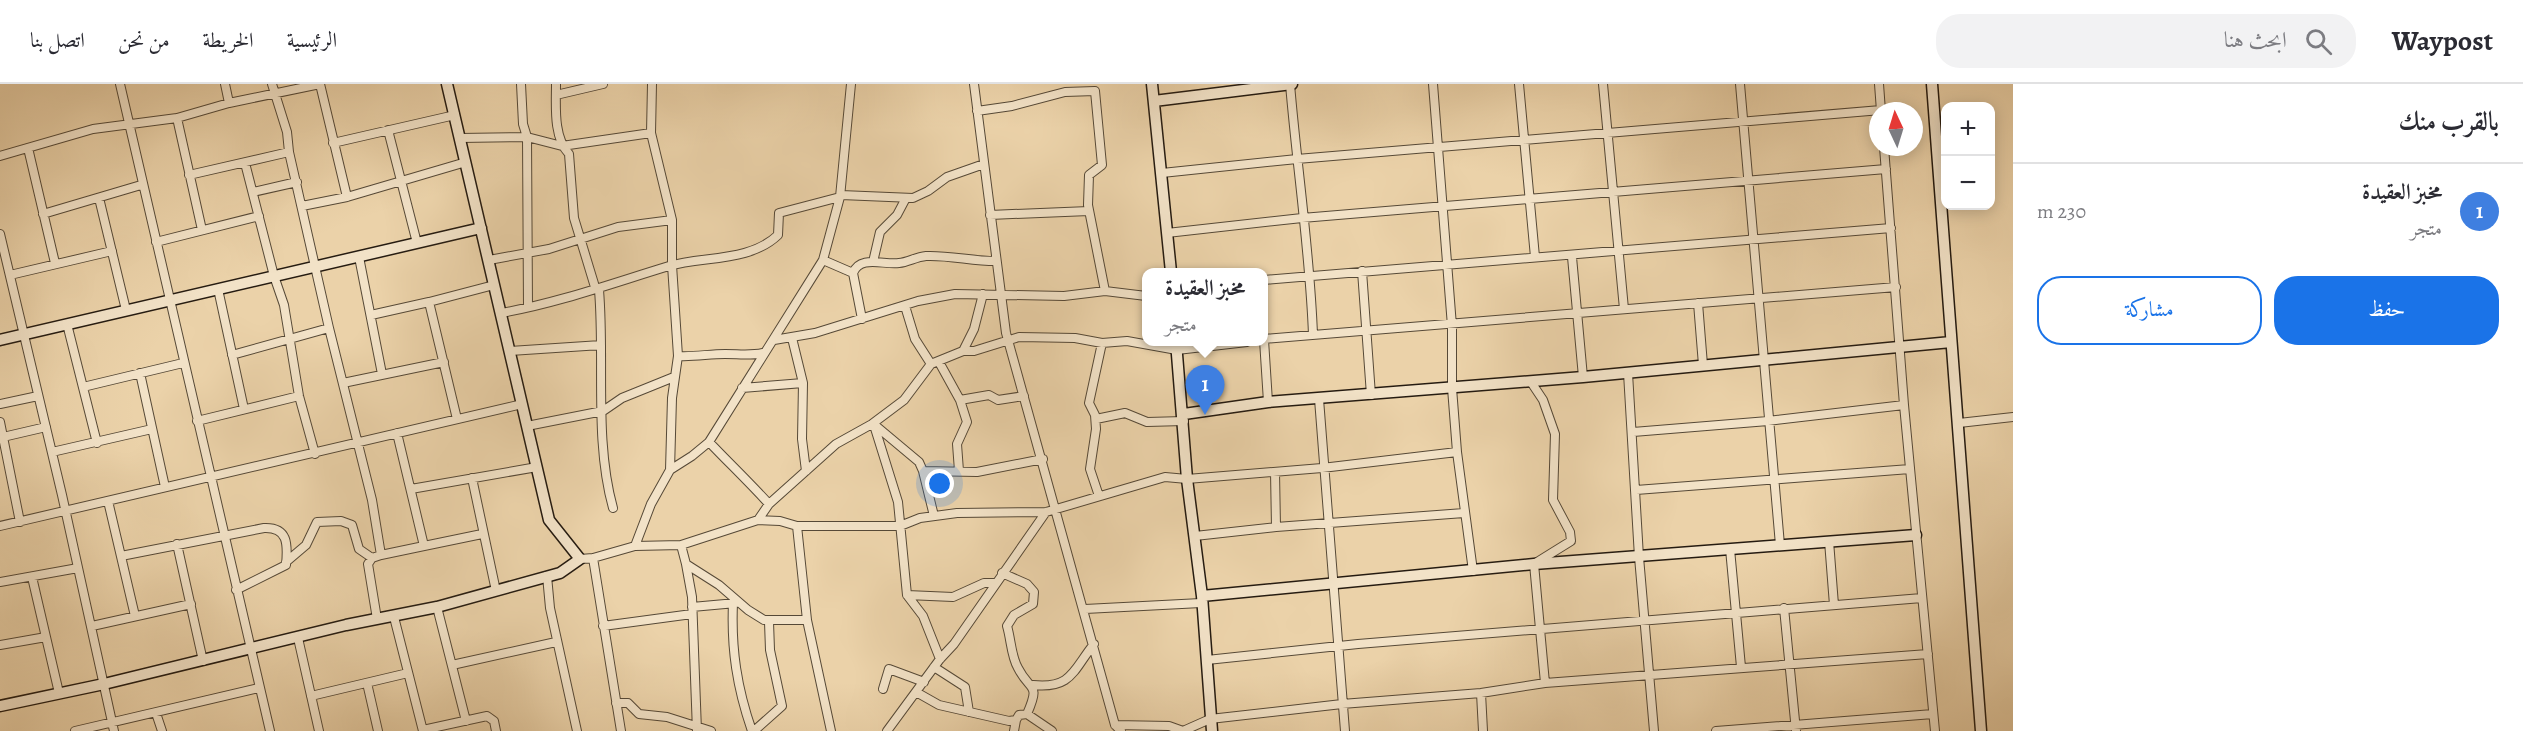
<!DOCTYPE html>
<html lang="ar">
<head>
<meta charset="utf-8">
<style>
	:root { --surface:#fff; --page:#f2f2f3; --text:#2b2b33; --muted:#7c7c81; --line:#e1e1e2; --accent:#1a73e8 }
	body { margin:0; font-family:Alegreya,Amiri,serif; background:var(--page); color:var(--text); direction:rtl }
	.controls { position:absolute; right:18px; top:18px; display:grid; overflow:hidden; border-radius:12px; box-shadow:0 3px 15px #0003 }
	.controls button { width:54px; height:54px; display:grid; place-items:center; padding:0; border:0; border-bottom:2px solid var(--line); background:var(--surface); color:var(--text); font:30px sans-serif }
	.compass { position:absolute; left:1869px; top:18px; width:54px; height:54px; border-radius:50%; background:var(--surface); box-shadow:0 3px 15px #0003; rotate:356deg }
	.you { position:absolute; left:940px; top:400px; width:21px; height:21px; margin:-15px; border:4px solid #fff; border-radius:50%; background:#1a73e8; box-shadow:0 0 0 9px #1a73e833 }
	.badge { display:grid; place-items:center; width:39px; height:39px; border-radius:50%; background:var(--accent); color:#fff; font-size:20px; font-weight:700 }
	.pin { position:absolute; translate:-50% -50px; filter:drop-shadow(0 2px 3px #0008) }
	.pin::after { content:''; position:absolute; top:32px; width:21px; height:18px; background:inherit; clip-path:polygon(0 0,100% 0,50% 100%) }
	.popup { position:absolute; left:1142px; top:184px; width:126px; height:78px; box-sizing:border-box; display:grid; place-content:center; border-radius:12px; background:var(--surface); filter:drop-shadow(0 2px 4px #0005); font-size:20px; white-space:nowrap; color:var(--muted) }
	.popup b { font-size:22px; color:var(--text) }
	.popup::after { content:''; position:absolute; left:50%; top:100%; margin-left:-12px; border:12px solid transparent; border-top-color:var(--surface) }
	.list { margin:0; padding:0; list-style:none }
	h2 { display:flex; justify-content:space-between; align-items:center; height:78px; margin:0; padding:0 24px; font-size:26px }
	h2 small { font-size:20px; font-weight:400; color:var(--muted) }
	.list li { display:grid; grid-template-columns:39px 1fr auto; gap:18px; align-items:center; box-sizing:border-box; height:96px; padding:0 24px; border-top:2px solid var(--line) }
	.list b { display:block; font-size:22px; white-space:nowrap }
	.list p { margin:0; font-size:20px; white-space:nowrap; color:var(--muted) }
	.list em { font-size:20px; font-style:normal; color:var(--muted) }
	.actions { display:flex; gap:12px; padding:18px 24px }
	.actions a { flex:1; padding:14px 0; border:2px solid var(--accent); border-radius:24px; text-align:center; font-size:21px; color:var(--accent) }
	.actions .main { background:var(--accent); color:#fff }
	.icon { flex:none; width:33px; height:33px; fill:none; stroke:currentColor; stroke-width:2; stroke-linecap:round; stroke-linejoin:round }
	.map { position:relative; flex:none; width:2013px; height:647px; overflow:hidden; direction:ltr }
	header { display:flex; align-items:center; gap:36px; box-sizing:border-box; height:84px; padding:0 30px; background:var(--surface); border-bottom:2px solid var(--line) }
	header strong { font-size:28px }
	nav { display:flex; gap:33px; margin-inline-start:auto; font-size:21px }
	.search { width:420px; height:54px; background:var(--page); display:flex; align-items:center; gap:15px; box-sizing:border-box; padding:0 21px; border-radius:24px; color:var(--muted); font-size:22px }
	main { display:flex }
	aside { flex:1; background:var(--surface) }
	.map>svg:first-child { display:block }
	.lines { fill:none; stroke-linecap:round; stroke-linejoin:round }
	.street-casing { stroke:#564937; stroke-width:10 }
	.secondary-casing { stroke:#251b11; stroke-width:13 }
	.street { stroke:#f2e2c7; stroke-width:8 }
	.secondary { stroke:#f2e2c7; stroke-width:10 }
</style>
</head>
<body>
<header>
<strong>Waypost</strong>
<div class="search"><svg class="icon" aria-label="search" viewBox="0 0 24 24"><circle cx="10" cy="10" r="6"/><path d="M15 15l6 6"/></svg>ابحث هنا</div>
<nav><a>الرئيسية</a><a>الخريطة</a><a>من نحن</a><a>اتصل بنا</a></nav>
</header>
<main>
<aside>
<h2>بالقرب منك<small></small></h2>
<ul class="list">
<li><span class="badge" style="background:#3f7fe0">1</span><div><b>مخبز العقيدة</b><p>متجر</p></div><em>230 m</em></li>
</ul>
<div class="actions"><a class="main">حفظ</a><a>مشاركة</a></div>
</aside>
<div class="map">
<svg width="2013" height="647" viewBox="0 0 2013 647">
	<rect width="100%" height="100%" fill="#ebd2a9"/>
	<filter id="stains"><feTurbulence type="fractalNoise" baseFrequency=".00333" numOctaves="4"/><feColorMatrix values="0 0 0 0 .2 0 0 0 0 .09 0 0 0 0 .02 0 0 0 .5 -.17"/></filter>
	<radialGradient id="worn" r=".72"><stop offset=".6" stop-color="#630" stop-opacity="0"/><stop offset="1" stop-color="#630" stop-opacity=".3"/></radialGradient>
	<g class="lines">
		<!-- street casing -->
		<g class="street-casing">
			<path id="street" d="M120,0l150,647
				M225,0l4,19
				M272,0l15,48 2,20
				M320,0l27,113
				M521,0l2,40 4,13 1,169
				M556,0c0,22 -3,53 13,70l5,64 21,69 4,3c6,71 -5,150 14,218
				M652,0l-1,49 21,87v45l6,91 -6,42 -2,72
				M974,0l32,249 109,392 6,6
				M1290,0c7,84 20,167 23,251
				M1433,0l19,242v62l5,64 16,119
				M1519,0l16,173
				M1603,0l21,225
				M1740,0l40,461
				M1879,0l2,27
				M556,11l47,-11
				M977,27l35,-5 53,-14 30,-1 7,74 -13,10 -1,30 17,86
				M177,34l25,112
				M388,46l29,113
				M460,54l67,-1 35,9 89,-13
				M333,59l122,-28
				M1884,63l20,258 31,326
				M28,64l27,115
				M0,72l93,-27 84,-11 52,-15 91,-19
				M245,79l29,113 10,29 15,91 16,58
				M1162,89l135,-14 584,-49
				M189,91l100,-23 40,176
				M253,108l44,-10
				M841,111l72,3 15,-7 19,-14 37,-13
				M99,114l27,112
				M302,122l45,-9 119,-35
				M43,130l98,-29
				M990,131l99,-4
				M1167,149l135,-15 584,-49
				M0,150l62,261 52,236
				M156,158l103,-26
				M359,173l23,117
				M1572,173l11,120
				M489,176l60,-11 69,-22 54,-7
				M823,176l30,13
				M873,178l7,-30 17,-17 9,-17
				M1362,187l9,124
				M10,191l102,-24
				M1264,196l627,-52
				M218,205l26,120
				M429,218l65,-17
				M1698,219l5,62
				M905,222l10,33 16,25
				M501,229c57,-10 112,-30 168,-47 35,-10 81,-4 109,-31l1,-22 61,-16
				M371,231l58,-13 28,117
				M862,235l-9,-46c7,-18 30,-8 46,-10 9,-1 17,-6 27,-7 23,-1 46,5 69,5
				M67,240l30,119
				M792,254l11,45 -1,56 4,32
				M1264,255l632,-52
				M774,256l41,-7 103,-32 37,-7 109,2 41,-5 41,5
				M1264,256l4,62
				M510,267l91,-6
				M963,267l11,-22 9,-35
				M232,271l97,-27 43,172 9,55 -9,3 -4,6 9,55
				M678,272c16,1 31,-2 47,-2 14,0 24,2 38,-1
				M939,278l21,38 7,22 -10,22 2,27
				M140,289l25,114
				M1628,289l11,184 15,174
				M1531,298l12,18 12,34 -2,66 17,32 1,9 -37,23 11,119
				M343,299l101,-21
				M83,303l100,-24
				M742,304l61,-5
				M1319,315l26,332
				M960,316l29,-5 9,5 26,-4
				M0,320l38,-8
				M1096,335l29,-6 22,9 37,-1
				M197,337l102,-25
				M0,338l20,100
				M1959,339l54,-6
				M874,341l24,77 9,93 16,21 17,43
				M527,342l76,-15 19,-13 52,-21
				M876,342l43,36 4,9 54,1 66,-13
				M1633,348l135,-11 136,-16
				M3,353l43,-10
				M709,358c20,21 40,40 60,62
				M52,368l100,-23
				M923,387l11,45
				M1275,388l1,55
				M472,394l24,113
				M411,405l126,-22
				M1636,406l274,-21
				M1099,412l-9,-27 6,-40 -1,-14 -6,-12 13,-60
				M108,417l27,115
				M758,436l11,-16 67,-60 36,-20 32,-24 27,-36 32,-13h11l45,-14 56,1 27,5 25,-2 50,9 70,-8
				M0,442l522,-122
				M797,442l10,94
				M1195,452l81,-9 188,-14
				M1829,457l5,64
				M177,460l26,117
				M681,461l5,19 33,21 29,25 16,10h43l24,111
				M424,462l58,-12
				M635,462l46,-1 77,-25 22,1 17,5h103l20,-8 37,-5 89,-1 119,-35 22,2 135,-11 135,-16
				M1730,465l11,118
				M381,471l43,-9 -27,-113
				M121,472l143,-28c24,-1 24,16 22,37l-50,25
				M593,474l28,173
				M580,475l13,-1 42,-12 16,-42 19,-34 22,-14 17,-14 114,-182 17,-63 11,-113
				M286,478l20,-17 11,-23 24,-1 11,4 7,24 13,9
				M686,480l6,33 5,134
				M1002,489l25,11 7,8 -1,12 -19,11 -7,11c4,13 4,30 11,42 12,24 23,14 9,46
				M547,492l3,32 27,123
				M32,493l27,116
				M0,498l78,-14
				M907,511l46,2 31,-14h11
				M733,519c-2,46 4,85 19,128
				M437,523l29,114
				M692,523l44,-4
				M1784,524l12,123
				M1085,525l116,-6
				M394,533l29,114
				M92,542l99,-22
				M603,542l89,-12
				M298,554l21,93
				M0,561l46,-8
				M1207,576l151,-16 564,-46
				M452,581l104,-23
				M934,583l31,20 4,25
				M367,599l11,48
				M1033,601c39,4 40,-15 61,-41
				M883,605l6,-20 35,13
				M916,608l23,13 70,16 7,-1 3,-5 8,-1 25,17
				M1481,609l2,38
				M311,612l97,-23
				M616,619h12l11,11 28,3 44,14
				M156,629l6,18
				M1115,641l54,1 14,5 27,-12 132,-15 139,-11 64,-10 383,-29
				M423,646l64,-14 7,5 2,10
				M75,647l184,-43
				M754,647l28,-25 -12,-56 -1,-28
				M887,647l53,-72 14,-15 92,-132
				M1014,647l2,-11
				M1716,647l217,-17"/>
		</g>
		<!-- secondary casing -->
		<g class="secondary-casing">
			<path id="secondary" d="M1152,0l19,188
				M1932,0l49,647
				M1154,17l138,-17
				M0,256l481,-112
				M1176,258l11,137 15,117 10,135
				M1184,330l84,-12 315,-25 368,-35
				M1202,512l332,-32 382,-29
				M0,622l104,-22 242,-59 91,-18 123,-34 20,-14 -31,-39 -102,-436"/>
		</g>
		<!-- street -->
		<use href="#street" class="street"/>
		<!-- secondary -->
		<use href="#secondary" class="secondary"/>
	</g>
	<rect width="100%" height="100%" filter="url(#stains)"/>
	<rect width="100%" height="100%" fill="url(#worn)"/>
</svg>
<div class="controls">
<button>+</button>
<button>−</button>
</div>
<svg class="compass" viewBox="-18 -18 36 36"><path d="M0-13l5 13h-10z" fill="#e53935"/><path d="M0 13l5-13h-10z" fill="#7c7c81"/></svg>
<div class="you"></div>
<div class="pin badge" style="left:1205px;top:331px;background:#3f7fe0">1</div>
<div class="popup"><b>مخبز العقيدة</b>متجر</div>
</div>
</main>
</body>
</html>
